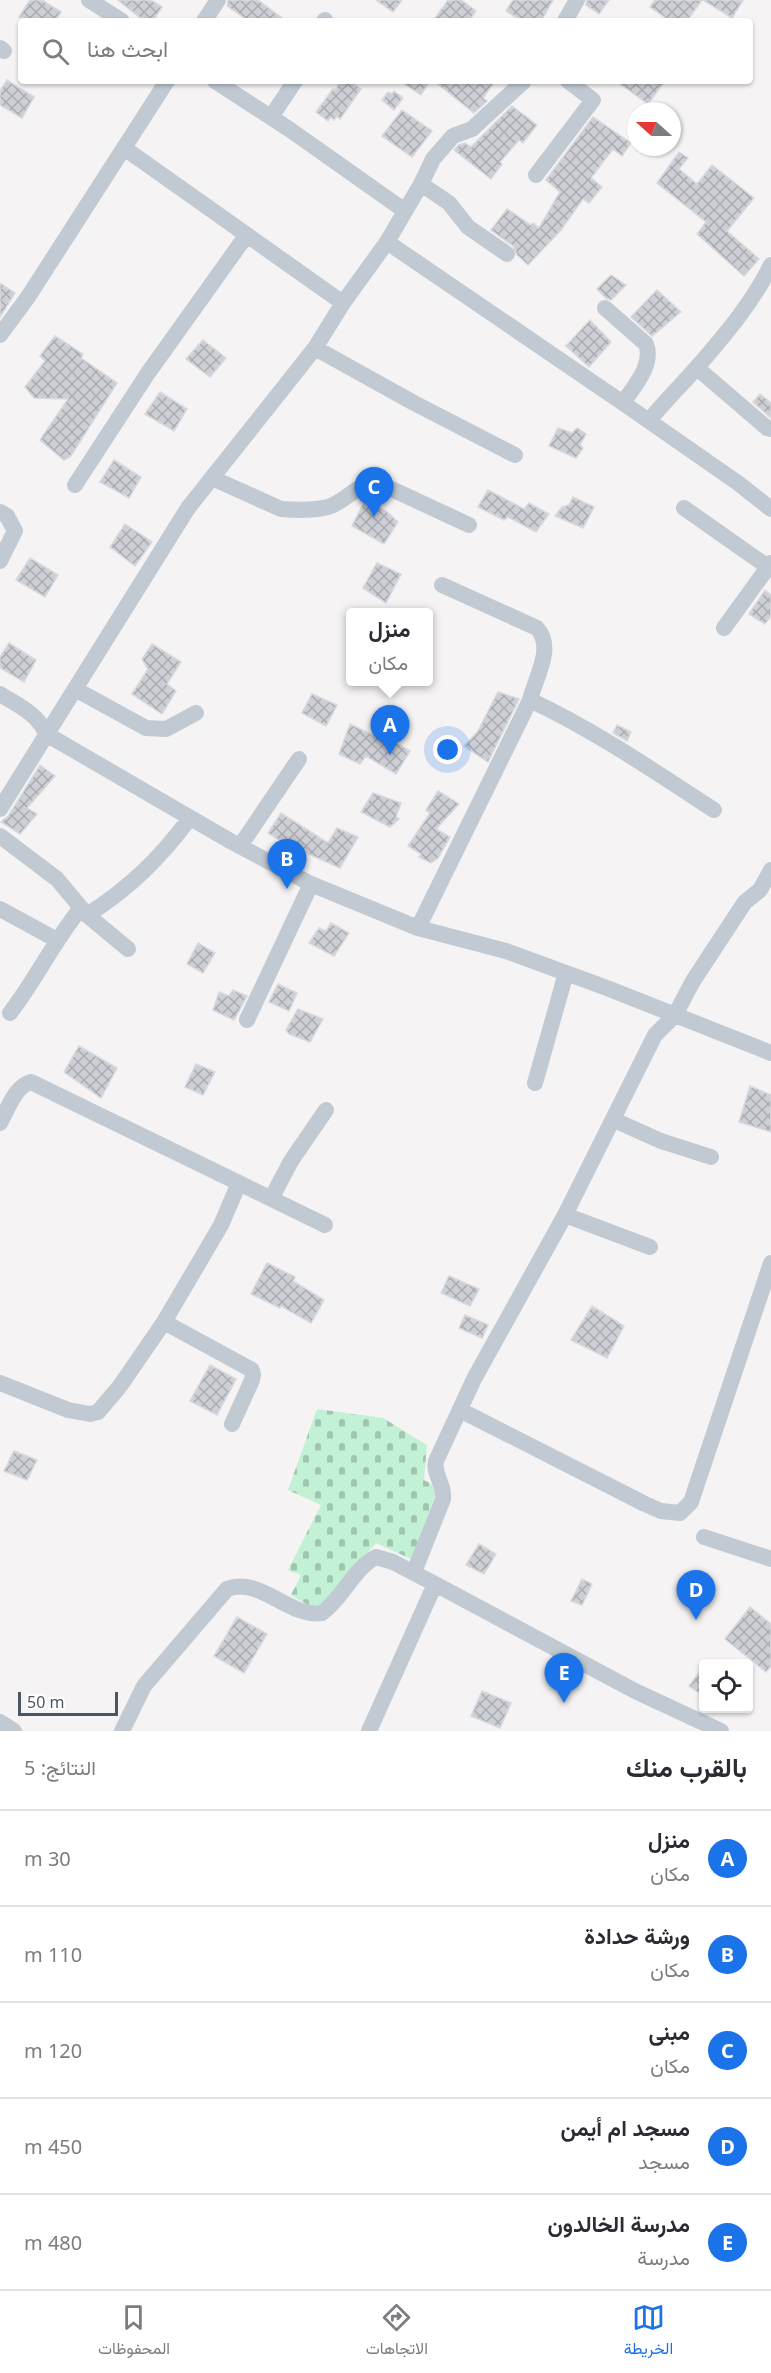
<!DOCTYPE html>
<html lang="ar">
<head>
<meta charset="utf-8">
<style>
	:root { --surface:#fff; --page:#f2f2f3; --text:#2b2b33; --muted:#7c7c81; --line:#e1e1e2; --accent:#1a73e8 }
	body { margin:0; font-family:"Noto Sans",Vazirmatn,sans-serif; background:var(--page); color:var(--text); direction:rtl }
	.controls { position:absolute; right:18px; bottom:18px; display:grid; overflow:hidden; border-radius:6px; box-shadow:0 2px 4px #0004 }
	.controls button { width:54px; height:54px; display:grid; place-items:center; padding:0; border:0; border-bottom:2px solid var(--line); background:var(--surface); color:var(--text); font:30px sans-serif }
	.compass { position:absolute; left:627px; top:102px; width:54px; height:54px; border-radius:50%; background:var(--surface); box-shadow:0 2px 4px #0004; rotate:291deg }
	.scale { position:absolute; left:18px; bottom:15px; width:100px; box-sizing:border-box; padding-left:6px; border:3px solid #4a5661; border-top:0; font-size:16px; line-height:21px; white-space:nowrap; color:#4a5661; -webkit-text-stroke:4px #fff; paint-order:stroke }
	.you { position:absolute; left:448px; top:750px; width:21px; height:21px; margin:-15px; border:4px solid #fff; border-radius:50%; background:#1a73e8; box-shadow:0 0 0 9px #1a73e833 }
	.badge { display:grid; place-items:center; width:39px; height:39px; border-radius:50%; background:var(--accent); color:#fff; font-size:20px; font-weight:700 }
	.pin { position:absolute; translate:-50% -50px; filter:drop-shadow(0 2px 3px #0008) }
	.pin::after { content:''; position:absolute; top:32px; width:21px; height:18px; background:inherit; clip-path:polygon(0 0,100% 0,50% 100%) }
	.popup { position:absolute; left:346px; top:608px; width:87px; height:78px; box-sizing:border-box; display:grid; place-content:center; border-radius:6px; background:var(--surface); filter:drop-shadow(0 2px 4px #0005); font-size:20px; white-space:nowrap; color:var(--muted) }
	.popup b { font-size:22px; color:var(--text) }
	.popup::after { content:''; position:absolute; left:50%; top:100%; margin-left:-12px; border:12px solid transparent; border-top-color:var(--surface) }
	.list { margin:0; padding:0; list-style:none }
	h2 { display:flex; justify-content:space-between; align-items:center; height:78px; margin:0; padding:0 24px; font-size:26px }
	h2 small { font-size:20px; font-weight:400; color:var(--muted) }
	.list li { display:grid; grid-template-columns:39px 1fr auto; gap:18px; align-items:center; box-sizing:border-box; height:96px; padding:0 24px; border-top:2px solid var(--line) }
	.list b { display:block; font-size:22px; white-space:nowrap }
	.list p { margin:0; font-size:20px; white-space:nowrap; color:var(--muted) }
	.list em { font-size:20px; font-style:normal; color:var(--muted) }
	.icon { flex:none; width:33px; height:33px; fill:none; stroke:currentColor; stroke-width:2; stroke-linecap:round; stroke-linejoin:round }
	.map { position:relative; flex:none; width:771px; height:1731px; overflow:hidden; direction:ltr }
	.search { position:absolute; background:var(--surface); box-shadow:0 2px 4px #0004; left:18px; right:18px; top:18px; height:66px; display:flex; align-items:center; gap:15px; box-sizing:border-box; padding:0 21px; border-radius:6px; color:var(--muted); font-size:22px }
	.sheet { height:558px; background:var(--surface) }
	nav { display:flex; justify-content:space-around; align-items:center; box-sizing:border-box; height:84px; border-top:2px solid var(--line); background:var(--surface); font-size:16px; color:var(--muted) }
	nav a { display:grid; justify-items:center; gap:3px }
	nav .on { color:var(--accent) }
	.map>svg:first-child { display:block }
	.cemetery { fill:url(#cemetery-stones) }
	.building { fill:url(#building-cross-hatch); stroke:#d7d9de; stroke-width:1.5 }
	.lines { fill:none; stroke-linecap:round; stroke-linejoin:round }
	.minor { stroke:#c1cad2; stroke-width:16 }
</style>
</head>
<body>
<div class="map">
<svg width="771" height="1731" viewBox="0 0 771 1731">
	<defs>
		<pattern id="cemetery-stones" width="16" height="16" patternUnits="userSpaceOnUse" patternTransform="scale(1.5)"><rect width="16" height="16" fill="#c3f1d5"/><path d="M2 7V4a2 2 0 0 1 4 0v3zM10 15v-3a2 2 0 0 1 4 0v3z" fill="#a0c6b0"/></pattern>
		<pattern id="building-cross-hatch" width="8" height="8" patternUnits="userSpaceOnUse" patternTransform="scale(1.5)"><rect width="8" height="8" fill="#cdcfd5"/><path d="M0 0l8 8M0 8l8-8" fill="none" stroke="#a8abb0"/></pattern>
	</defs>
	<rect width="100%" height="100%" fill="#f5f3f3"/>
	<!-- cemetery -->
	<path class="cemetery" d="M317,1409l66,9 44,27 -3,35 14,8 -27,71 -35,-16 -59,67 -26,-15 10,-20 -13,-5 33,-65 -33,-15z"/>
	<!-- building -->
	<path class="building" d="M30,0h12l19,12 -6,9h-27l-9,-4z
		M118,0h33l11,7 -9,14h-9z
		M228,0h30l28,21h-37l-22,-15z
		M376,0h26l-9,12z
		M448,0h13l15,11 -7,10h-36z
		M513,0h40l-12,21h-19l-16,-10z
		M587,0h22l-10,14 -13,-9z
		M655,0h47l-15,21h-17l-20,-14z
		M703,0h40l-11,18z
		M7,80l27,17 -12,21 -22,-13v-14z
		M341,81h8l12,8 -21,30 -3,-3 -3,4 -3,-3 -3,4 -12,-9 17,-23 2,1z
		M400,81h30l-9,14z
		M434,81h61l-12,17 4,3 -13,12z
		M616,81h49l-17,23z
		M394,91l9,7 -9,12 -12,-10 6,-8 4,2z
		M512,106l25,19 -14,18 -4,-3 -19,22 2,2 -11,15 -37,-29 5,-5 6,-2 6,4z
		M402,110l30,21 -20,26 -30,-21z
		M593,117l38,26 -9,13 -9,-7 -22,29 11,9 -13,16 -6,-4 -22,31 -33,35 -11,-10 -4,-9 -22,-16 16,-21 24,16 2,-2 6,5 21,-36 -14,-12z
		M679,152l9,6 -9,11 18,15 15,-19 42,33 -27,33 32,28 -15,17 -47,-42 9,-12 -49,-39z
		M611,275l15,10 -15,15 -5,-2 -9,-9z
		M0,283l15,10 -15,24z
		M657,290l24,22 -29,24 -21,-19z
		M590,320l21,22 -22,25 -23,-21z
		M55,336l28,18 -2,4 36,25 -41,65 -6,9 -6,3 -24,-20 28,-41 -34,-1 -9,-11 20,-26 -5,-5z
		M203,340l23,18 -16,19 -24,-18z
		M160,392l27,17 -13,22 -29,-17z
		M760,394l11,9v15l-18,-16z
		M558,428l14,5 5,-5 9,6 -6,11 3,3 -7,10 -27,-12z
		M114,460l27,17 -12,21 -29,-16z
		M488,490l36,19 5,-6 20,11 -13,18 -28,-15 -4,3 -26,-13z
		M573,497l21,10 -11,21 -28,-12 7,-9 7,-2z
		M365,500l21,11 12,11 -14,22 -32,-18z
		M125,524l27,18 -17,24 -25,-19z
		M30,558l28,17 -13,22 -29,-17z
		M377,563l24,11 -15,29 -23,-15z
		M765,590l6,5v21l-6,8 -16,-10z
		M9,643l27,17 -12,22 -24,-14v-11z
		M152,644l29,18 -14,22 9,7 -14,23 -30,-20 16,-25 -6,-10z
		M498,692l21,7 -31,63 -24,-16 14,-15z
		M312,694l25,11 -11,21 -24,-13z
		M350,724l31,15 2,-4 27,16 -14,23 -30,-18 -6,8 -21,-10z
		M617,725l14,7 -4,9 -14,-8z
		M40,765l15,11 -28,32 10,6 -17,20 -19,-12 8,-7z
		M438,791l21,13 -23,25 14,8 -12,21 -7,5 -12,-6 2,-3 -13,-8 22,-33 -4,-3z
		M373,793l28,10 -5,14 3,2 -9,8 -29,-15z
		M281,813l47,30 9,-15 21,9 -18,31 -36,-16 -2,2 -34,-21z
		M331,923l18,10 -15,23 -25,-13 10,-15 7,3z
		M198,943l17,10 -12,20 -16,-9z
		M278,984l19,9 -8,18 -20,-9z
		M233,990l14,6 -13,24 -21,-10 6,-18 10,4z
		M298,1009l25,10 -13,23 -21,-8 -3,-4z
		M79,1046l38,22 -16,30 -37,-26z
		M196,1064l19,8 -12,23 -18,-8z
		M750,1086l21,9v37l-32,-10z
		M267,1263l28,14 -2,4 31,19 -13,23 -30,-17 -1,2 -29,-14z
		M449,1276l30,13 -9,17 -29,-13z
		M592,1306l32,20 -17,32 -36,-18z
		M465,1315l23,10 -6,13 -23,-10z
		M210,1365l26,14 -19,36 -27,-14z
		M14,1451l23,9 -10,20 -23,-9z
		M479,1544l17,10 -12,20 -18,-9z
		M582,1579l10,5 -10,21 -11,-4z
		M750,1607l21,17v42l-5,6 -41,-33z
		M237,1617l30,17 -23,39 -30,-17z
		M704,1666v30l-15,-10z
		M482,1691l29,12 -11,25 -29,-12z"/>
	<g class="lines">
		<!-- minor -->
		<path class="minor" d="M89,0l33,21
			M204,21l14,-21
			M324,21l1,-1
			M565,21l12,-21
			M0,48l4,3
			M215,81l74,48 116,82
			M271,117l24,-36
			M124,148l219,155
			M536,175l57,-75 -25,-19
			M421,184l28,19 19,24 39,27
			M387,242l236,161 115,80 33,26
			M605,308l41,36c8,21 -12,42 -23,59
			M0,335l28,-38 139,-216
			M315,348l99,55 101,52
			M697,368l70,60 4,1
			M649,421c15,-20 33,-36 49,-55 27,-31 55,-64 73,-101
			M212,478l69,31c15,1 32,2 47,-2 23,-7 27,-27 55,-22l86,40
			M75,485l73,-112 98,-137
			M684,508l84,59
			M0,512l7,4 8,15 -15,30
			M442,585l95,43c18,20 -2,50 -7,72
			M724,628l47,-65
			M75,689l71,39 20,1 30,-16
			M0,694c18,11 38,20 46,40l186,108 79,42 107,44 88,23 101,37 164,65
			M0,809l188,-301 127,-160 28,-45 44,-61 34,-58 12,-25 20,-23 19,-7 52,-48
			M0,836l57,43 30,36 41,34
			M240,846l59,-87
			M0,909l57,31
			M87,915c43,-27 73,-57 103,-97
			M418,928l112,-228c64,30 124,71 184,110
			M10,1013c26,-34 44,-72 71,-105
			M247,1020l64,-136
			M535,1083l31,-110
			M614,1120l47,21 50,16
			M0,1123c8,-14 15,-37 31,-41l208,101 -18,42 -57,97 -44,64 -22,26 -8,2 -22,-4 -68,-27
			M239,1183l86,42
			M271,1199l20,-38 35,-51
			M565,1215l85,32
			M164,1322l88,48 1,5 -1,5 -20,44
			M460,1410l185,94 16,7 19,2 11,-11 80,-239
			M704,1537l67,22
			M414,1572l29,-73c2,-15 -10,-24 -7,-38l38,-82 91,-164 90,-180 20,-20 18,-34 46,-70 6,-9 15,-12 11,-20
			M0,1722l14,9
			M122,1731l22,-45 83,-97c33,-13 62,29 95,24 21,-15 31,-44 54,-56l17,5 42,22
			M369,1731l66,-147 200,107 86,40"/>
	</g>
</svg>
<div class="controls">
<button><svg class="icon" aria-label="locate" viewBox="0 0 24 24"><circle cx="12" cy="12" r="6"/><path d="M12 2v4M12 18v4M2 12h4M18 12h4"/></svg></button>
</div>
<svg class="compass" viewBox="-18 -18 36 36"><path d="M0-13l5 13h-10z" fill="#e53935"/><path d="M0 13l5-13h-10z" fill="#7c7c81"/></svg>
<div class="scale">50 m</div>
<div class="you"></div>
<div class="pin badge" style="left:390px;top:755px">A</div>
<div class="popup"><b>منزل</b>مكان</div>
<div class="pin badge" style="left:287px;top:889px">B</div>
<div class="pin badge" style="left:374px;top:517px">C</div>
<div class="pin badge" style="left:696px;top:1620px">D</div>
<div class="pin badge" style="left:564px;top:1703px">E</div>
<div class="search"><svg class="icon" aria-label="search" viewBox="0 0 24 24"><circle cx="10" cy="10" r="6"/><path d="M15 15l6 6"/></svg>ابحث هنا</div>
</div>
<section class="sheet">
<h2>بالقرب منك<small>النتائج: 5</small></h2>
<ul class="list">
<li><span class="badge">A</span><div><b>منزل</b><p>مكان</p></div><em>30 m</em></li>
<li><span class="badge">B</span><div><b>ورشة حدادة</b><p>مكان</p></div><em>110 m</em></li>
<li><span class="badge">C</span><div><b>مبنى</b><p>مكان</p></div><em>120 m</em></li>
<li><span class="badge">D</span><div><b>مسجد ام أيمن</b><p>مسجد</p></div><em>450 m</em></li>
<li><span class="badge">E</span><div><b>مدرسة الخالدون</b><p>مدرسة</p></div><em>480 m</em></li>
</ul>
</section>
<nav>
<a class="on"><svg class="icon" aria-label="map" viewBox="0 0 24 24"><path d="M3 6l6-2 6 2 6-2v14l-6 2-6-2-6 2zM9 4v14M15 6v14"/></svg>الخريطة</a>
<a><svg class="icon" aria-label="directions" viewBox="0 0 24 24"><path d="M12 3l9 9-9 9-9-9zM9 14v-3h6M13 9l2 2-2 2"/></svg>الاتجاهات</a>
<a><svg class="icon" aria-label="saved" viewBox="0 0 24 24"><path d="M7 4h10v16l-5-4-5 4z"/></svg>المحفوظات</a>
</nav>
</body>
</html>
